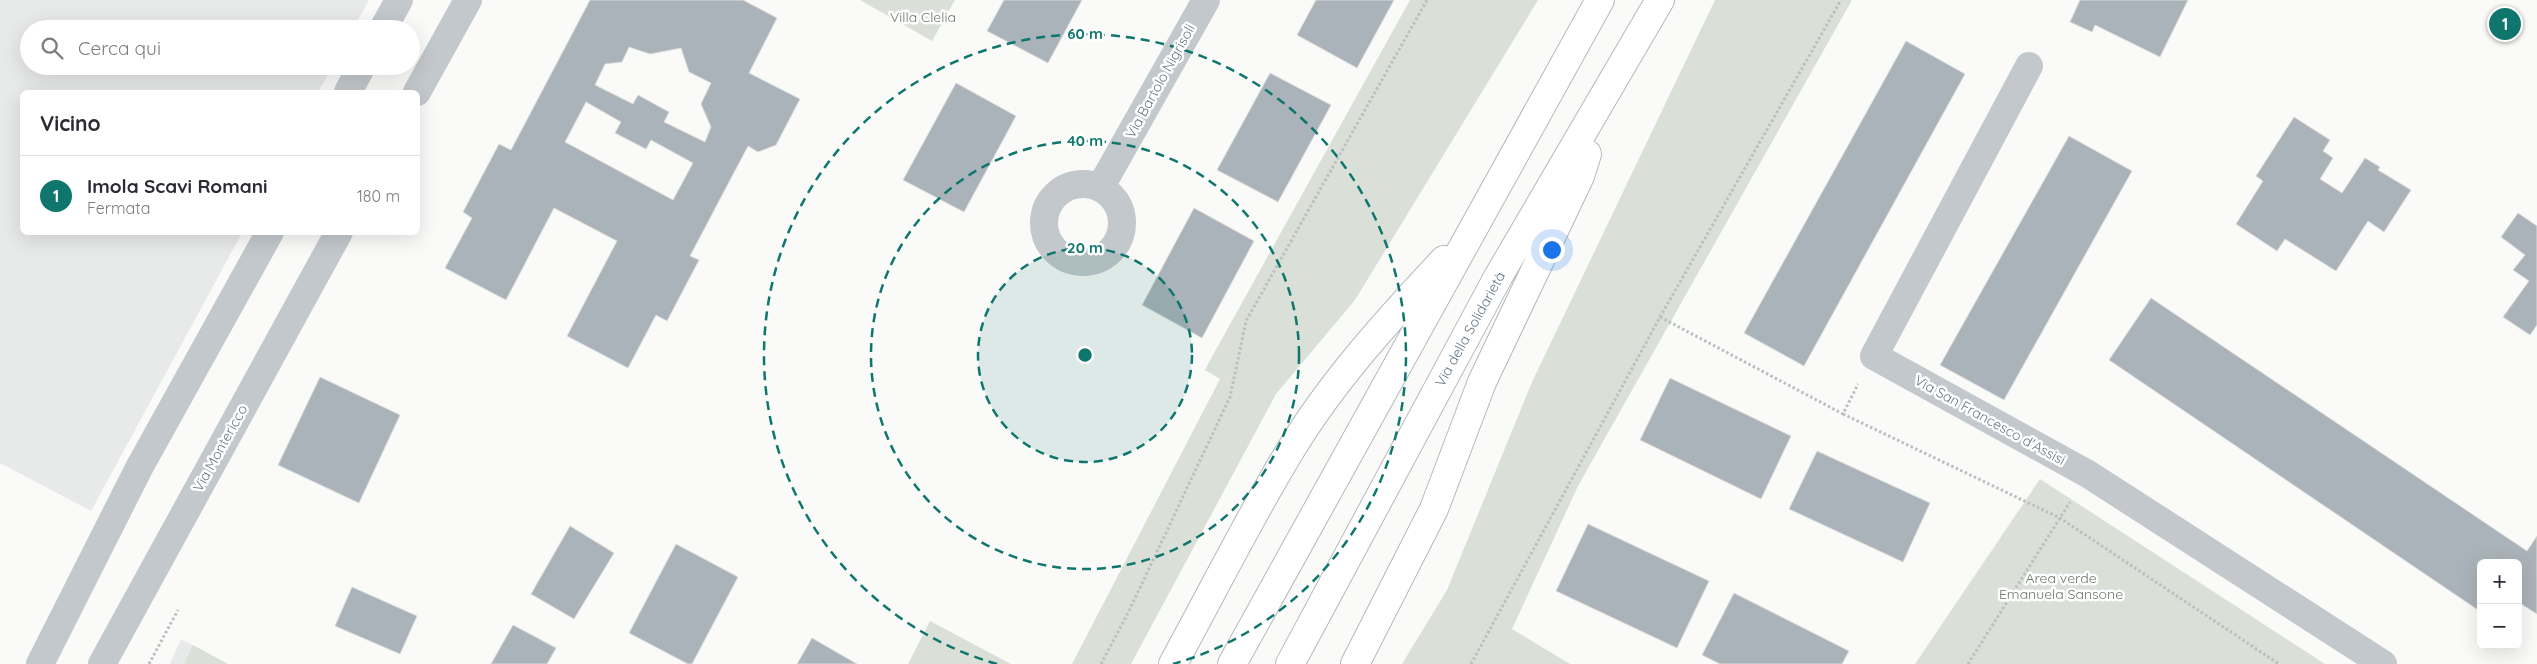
<!DOCTYPE html>
<html lang="it">
<head>
<meta charset="utf-8">
<style>
	:root { --surface:#fff; --page:#f2f2f3; --text:#2b2b33; --muted:#7c7c81; --line:#e1e1e2; --accent:#0f766e }
	body { margin:0; font-family:Quicksand,sans-serif; background:var(--page); color:var(--text) }
	.controls { position:absolute; right:15px; bottom:15px; display:grid; overflow:hidden; border-radius:8px; box-shadow:0 5px 20px #0002 }
	.controls button { width:45px; height:45px; display:grid; place-items:center; padding:0; border:0; border-bottom:1px solid var(--line); background:var(--surface); color:var(--text); font:25px sans-serif }
	.you { position:absolute; left:1551px; top:249px; width:18px; height:18px; margin:-12px; border:4px solid #fff; border-radius:50%; background:#1a73e8; box-shadow:0 0 0 8px #1a73e833 }
	.badge { display:grid; place-items:center; width:32px; height:32px; border-radius:50%; background:var(--accent); color:#fff; font-size:16px; font-weight:700 }
	.pin { position:absolute; translate:-50% -50%; border:2px solid #fff; box-shadow:0 1px 5px #0006 }
	.list { margin:0; padding:0; list-style:none }
	h2 { display:flex; justify-content:space-between; align-items:center; height:65px; margin:0; padding:0 20px; font-size:21px }
	h2 small { font-size:16px; font-weight:400; color:var(--muted) }
	.list li { display:grid; grid-template-columns:32px 1fr auto; gap:15px; align-items:center; box-sizing:border-box; height:80px; padding:0 20px; border-top:1px solid var(--line) }
	.list b { display:block; font-size:19px; white-space:nowrap }
	.list p { margin:0; font-size:16px; white-space:nowrap; color:var(--muted) }
	.list em { font-size:16px; font-style:normal; color:var(--muted) }
	.icon { flex:none; width:28px; height:28px; fill:none; stroke:currentColor; stroke-width:2; stroke-linecap:round; stroke-linejoin:round }
	.map { position:relative; flex:none; width:2537px; height:664px; overflow:hidden }
	.search { position:absolute; background:var(--surface); box-shadow:0 5px 20px #0002; left:20px; top:20px; width:400px; height:55px; display:flex; align-items:center; gap:12px; box-sizing:border-box; padding:0 18px; border-radius:28px; color:var(--muted); font-size:19px }
	.panel { position:absolute; background:var(--surface); box-shadow:0 5px 20px #0002; left:20px; top:90px; width:400px; height:145px; border-radius:8px }
	.map>svg:first-child { display:block }
	.built { fill:#e8e9e9 }
	.green { fill:#dadfd7 }
	.building { fill:#aab3b9; stroke:#dcdcda; fill-rule:evenodd }
	.lines { fill:none; stroke-linecap:round; stroke-linejoin:round }
	.trunk-casing { stroke:#b4b9bd; stroke-width:30 }
	.path { stroke:#bbbfc2; stroke-width:3; stroke-dasharray:2.5 2.5; stroke-linecap:butt }
	.minor { stroke:#c3c8cc; stroke-width:28 }
	.trunk { stroke:#fff; stroke-width:28 }
	.ring { fill:none; stroke:#0f766e; stroke-width:2.5; stroke-dasharray:9 6 }
	.labels { text-anchor:middle; dominant-baseline:central; stroke-width:5; stroke-linejoin:round; paint-order:stroke }
	.park-label { font-size:14px; fill:#687a64; stroke:#fff }
	.street-label { font-size:14px; fill:#657683; stroke:#fff }
	.centre { fill:#0f766e; stroke:#fff; stroke-width:2.5 }
	.ring-label { font-size:15px; text-anchor:middle; font-weight:bold; fill:#0f766e; stroke:#fff; stroke-width:5; stroke-linejoin:round; paint-order:stroke }
</style>
</head>
<body>
<div class="map">
<svg width="2537" height="664" viewBox="0 0 2537 664">
	<rect width="100%" height="100%" fill="#fafaf8"/>
	<!-- built -->
	<path class="built" d="M0,0h369l-16,29h-324v37h304l-15,26h-296v140l220,1 -151,278 -91,-48z
		M181,639l46,25h-57z"/>
	<!-- green -->
	<path class="green" d="M860,0h95l-23,41z
		M1410,0h128l-183,300 -79,94 -145,270h-59l148,-285 -15,-9 3,-6z
		M1715,0h137l-274,486 -66,143 58,35h-168l45,-74 85,-208z
		M2040,479l285,185h-410z
		M930,621l81,43h-103z
		M193,645l35,19h-44z"/>
	<!-- building -->
	<path class="building" d="M590,0h153l34,18 -28,55 51,26 -24,46 -18,7 -10,-6 -58,110 9,4 -32,61 -11,-6 -28,53 -61,-32 50,-95 -63,-33 -48,92 -61,-32 27,-50 -9,-6 36,-68 12,6zM629,47l21,7 31,-6 8,24 22,11 -10,21 10,23 -6,15 -41,-20 5,-10 -31,-17 -5,9 -38,-19 10,-21 17,-2zM586,102l35,20 -6,11 31,16 5,-9 42,23 -20,37 -108,-58z
		M1004,0h78l-34,63 -61,-32z
		M1316,0h78l-37,68 -60,-33z
		M2080,0h108l-28,57 -65,-32 -3,7 -22,-10z
		M1906,41l59,33 -161,292 -60,-33z
		M1270,73l61,32 -53,97 -61,-32z
		M956,83l60,33 -52,96 -61,-32z
		M2294,117l36,23 -7,11 10,7 -13,21 22,14 23,-35 15,9 -2,3 33,20 -27,42 -16,-11 -32,50 -51,-32 -8,12 -41,-27 27,-43 -7,-5z
		M2069,136l63,35 -128,229 -64,-35z
		M1194,208l60,33 -52,97 -60,-33z
		M2518,213l19,13v99l-7,10 -27,-18 26,-36 -16,-11 12,-15 -24,-18z
		M2151,298l376,253 10,-15v78l-19,-12v-39h-37v49l-372,-252z
		M320,377l80,38 -41,88 -81,-38z
		M1670,378l121,58 -30,63 -121,-59z
		M1817,451l113,52 -27,59 -114,-53z
		M1588,524l121,57 -32,67 -121,-57z
		M570,526l44,27 -40,66 -43,-25z
		M676,544l62,33 -46,87h-4l-59,-31z
		M352,587l65,29 -17,38 -65,-28z
		M1734,593l115,58 -7,13h-122l-18,-9z
		M513,625l43,23 -9,16h-56z
		M812,638l45,26h-60z"/>
	<g class="lines">
		<!-- trunk casing -->
		<g class="trunk-casing">
			<path id="trunk" d="M1173,664c39,-71 75,-144 117,-213 42,-70 99,-132 154,-191
				M1232,664l368,-664
				M1290,664l208,-387 162,-277
				M1355,664l79,-155 48,-127 98,-206 7,-22"/>
		</g>
		<!-- path -->
		<path class="path" d="M1660,317l183,97 15,-30
			M1843,414l217,104 219,146
			M149,664l29,-54
			M1101,664l27,-51 102,-216 16,-76 181,-321
			M1471,664l189,-347 181,-317
			M1968,664l102,-162"/>
		<!-- minor -->
		<path class="minor" d="M383,29l16,-29
			M2029,66l-155,290 214,118 295,190
			M348,92l14,-26
			M417,92l51,-92
			M1044 223a39 39 0 1 1 78 0a39 39 0 1 1-78 0Z
			M1100,188l106,-188
			M40,664l99,-196 131,-236
			M102,664l237,-432"/>
		<!-- trunk -->
		<use href="#trunk" class="trunk"/>
	</g>
	<!-- distance rings -->
	<circle cx="1085" cy="355" r="107" fill="#0f766e" fill-opacity=".12"/>
	<g class="ring">
		<circle cx="1085" cy="355" r="107"/>
		<circle cx="1085" cy="355" r="214"/>
		<path d="M997 664A321 321 0 1 1 1173 664"/>
	</g>
	<g class="labels">
		<!-- park labels -->
		<g class="park-label">
			<text x="923" y="17">Villa Clelia</text>
			<text x="2061" y="578">Area verde<tspan x="2061" dy="16">Emanuela Sansone</tspan></text>
		</g>
		<!-- street labels -->
		<g class="street-label">
			<text transform="translate(1160 81) rotate(-61)">Via Bartolo Nigrisoli</text>
			<text transform="translate(1470 329) rotate(-61)">Via della Solidarietà</text>
			<text transform="translate(1990 420) rotate(29)">Via San Francesco d'Assisi</text>
			<text transform="translate(220 448) rotate(-61)">Via Montericco</text>
		</g>
	</g>
	<circle cx="1085" cy="355" r="8" class="centre"/>
	<g class="ring-label">
		<text x="1085" y="39">60 m</text>
		<text x="1085" y="146">40 m</text>
		<text x="1085" y="253">20 m</text>
	</g>
</svg>
<div class="controls">
<button>+</button>
<button>−</button>
</div>
<div class="you"></div>
<div class="pin badge" style="left:2505px;top:24px">1</div>
<div class="search"><svg class="icon" aria-label="search" viewBox="0 0 24 24"><circle cx="10" cy="10" r="6"/><path d="M15 15l6 6"/></svg>Cerca qui</div>
<section class="panel">
<h2>Vicino<small></small></h2>
<ul class="list">
<li><span class="badge">1</span><div><b>Imola Scavi Romani</b><p>Fermata</p></div><em>180 m</em></li>
</ul>
</section>
</div>
</body>
</html>
